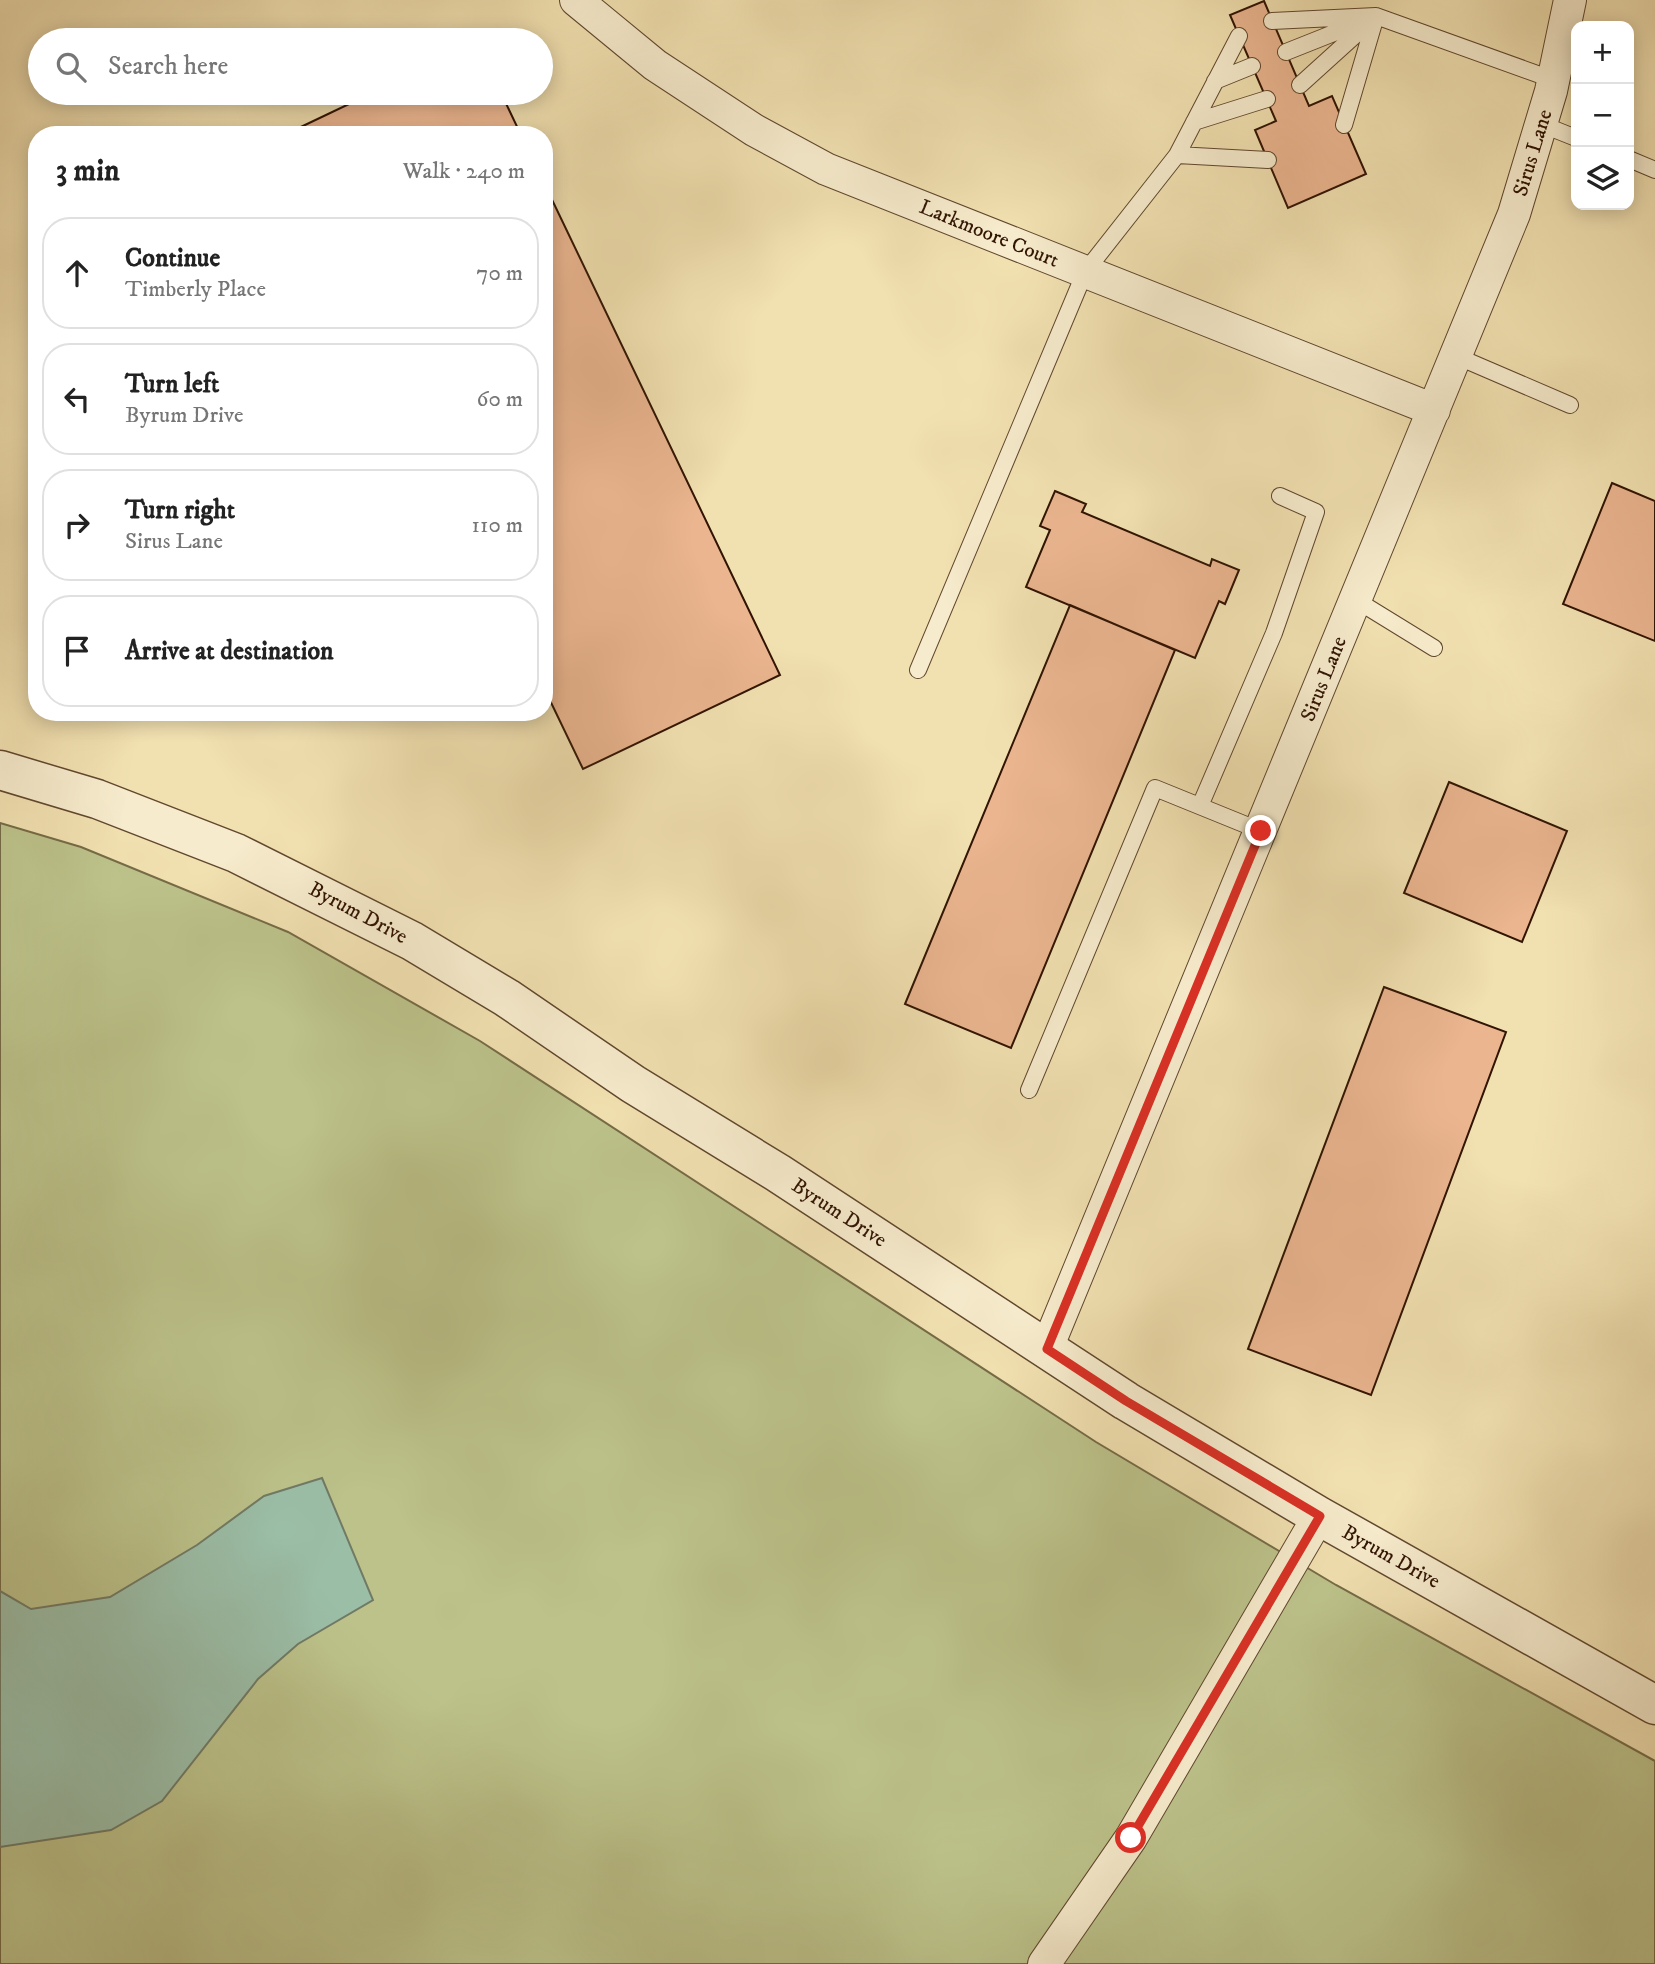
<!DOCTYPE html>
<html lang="en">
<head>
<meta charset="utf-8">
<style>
	:root { --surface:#fff; --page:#f2f2f2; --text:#222; --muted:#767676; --line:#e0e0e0 }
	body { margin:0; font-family:"IM FELL DW Pica",serif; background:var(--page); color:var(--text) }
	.controls { position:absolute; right:21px; top:21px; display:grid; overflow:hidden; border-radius:14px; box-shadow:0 4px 18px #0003 }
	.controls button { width:63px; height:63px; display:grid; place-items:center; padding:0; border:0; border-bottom:2px solid var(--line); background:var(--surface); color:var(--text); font:35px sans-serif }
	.stop { position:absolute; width:21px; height:21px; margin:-16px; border:5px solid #d93025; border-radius:50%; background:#fff }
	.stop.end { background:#d93025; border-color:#fff; box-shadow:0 2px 7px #0008 }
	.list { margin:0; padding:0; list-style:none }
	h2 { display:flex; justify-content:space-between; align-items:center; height:91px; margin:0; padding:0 28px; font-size:30px }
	h2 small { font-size:23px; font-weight:400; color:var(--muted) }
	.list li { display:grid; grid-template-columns:46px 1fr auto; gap:21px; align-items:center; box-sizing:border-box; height:112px; margin:0 14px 14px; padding:0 14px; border:2px solid var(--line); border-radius:28px }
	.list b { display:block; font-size:26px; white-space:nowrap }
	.list p { margin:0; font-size:23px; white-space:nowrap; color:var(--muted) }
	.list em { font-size:23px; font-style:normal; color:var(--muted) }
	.icon { flex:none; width:38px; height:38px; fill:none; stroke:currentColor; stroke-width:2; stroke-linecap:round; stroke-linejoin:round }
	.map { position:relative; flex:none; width:1655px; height:1964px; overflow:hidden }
	.search { position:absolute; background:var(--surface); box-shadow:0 4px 18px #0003; left:28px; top:28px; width:525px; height:77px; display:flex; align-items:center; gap:18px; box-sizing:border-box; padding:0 24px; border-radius:38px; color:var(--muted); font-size:26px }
	.panel { position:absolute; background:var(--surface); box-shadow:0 4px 18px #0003; left:28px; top:126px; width:525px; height:595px; border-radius:28px }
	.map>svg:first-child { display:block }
	.green { fill:#bcc28a; stroke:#766b46; stroke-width:2 }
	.water { fill:#9bbea7; stroke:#717a65; stroke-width:2 }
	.building { fill:#eab58f; stroke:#311403; stroke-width:2 }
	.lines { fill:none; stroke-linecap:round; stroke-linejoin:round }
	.service-casing { stroke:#61472e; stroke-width:18 }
	.minor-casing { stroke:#61472e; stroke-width:34 }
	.tertiary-casing { stroke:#61472e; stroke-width:41 }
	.service { stroke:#f6ebcc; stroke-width:16 }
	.minor { stroke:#f6ebcc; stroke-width:32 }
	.tertiary { stroke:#f6ebcc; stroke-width:38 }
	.route { stroke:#d93025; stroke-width:9 }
	.labels { text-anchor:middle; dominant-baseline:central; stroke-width:5; stroke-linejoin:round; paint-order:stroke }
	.street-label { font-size:21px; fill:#311403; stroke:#f6ebcc }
</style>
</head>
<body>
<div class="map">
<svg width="1655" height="1964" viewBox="0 0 1655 1964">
	<rect width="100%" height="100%" fill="#f1e0b0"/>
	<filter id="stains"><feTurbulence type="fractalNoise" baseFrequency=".00286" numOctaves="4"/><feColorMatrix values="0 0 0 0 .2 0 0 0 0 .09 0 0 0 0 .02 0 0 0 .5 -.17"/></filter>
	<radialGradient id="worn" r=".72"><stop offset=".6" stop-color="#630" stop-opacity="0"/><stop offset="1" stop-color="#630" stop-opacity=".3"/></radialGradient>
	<!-- green -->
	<path class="green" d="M0,823l81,24 207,85 192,109 616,401 240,143 319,176v203h-1655z"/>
	<!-- water -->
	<path class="water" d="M322,1478l51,122 -75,44 -40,35 -96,122 -51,29 -111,17v-256l31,18 79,-12 87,-52 67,-49z"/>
	<!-- building -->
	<path class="building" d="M1264,1l45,105 23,-10 34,78 -78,34 -33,-78 21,-9 -46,-106z
		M372,93h129l20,42h-237z
		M544,183l236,492 -197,94 -39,-81z
		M1612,483l43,18v140l-92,-37z
		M1055,491l31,13 -4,8 128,54 2,-7 27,11 -14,34 -6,-3 -24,57 -169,-71 24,-57 -10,-4z
		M1070,605l105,45 -164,398 -106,-44z
		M1449,782l118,49 -45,111 -118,-49z
		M1384,987l122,45 -135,363 -123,-46z"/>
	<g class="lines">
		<!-- service casing -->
		<g class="service-casing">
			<path id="service" d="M1272,21l104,-5 178,64
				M1286,52l78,-31
				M1215,81l37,-15
				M1300,85l74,-67
				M1194,122l73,-23
				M1541,124l35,14
				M1344,125l32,-109
				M1177,155l91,5
				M1629,159l26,11
				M1456,356l114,49
				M1356,600l78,48
				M918,670l167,-398 92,-117 62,-119
				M1200,806l74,-173 42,-121 -36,-16
				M1029,1090l126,-302 106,43"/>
		</g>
		<!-- minor casing -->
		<g class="minor-casing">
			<path id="minor" d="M576,0l79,65 99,65 72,39 608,241
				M1047,1348l467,-1134 37,-123 19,-91
				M1044,1964l87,-126 188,-322"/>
		</g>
		<!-- tertiary casing -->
		<g class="tertiary-casing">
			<path id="tertiary" d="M0,770l97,29 139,54 176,88 95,57 126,86 145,89 348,228 193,115 336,189"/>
		</g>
		<!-- service -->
		<use href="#service" class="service"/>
		<!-- minor -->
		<use href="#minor" class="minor"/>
		<!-- tertiary -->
		<use href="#tertiary" class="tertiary"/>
	</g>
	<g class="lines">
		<!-- route -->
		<path class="route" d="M1131,1838l189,-322 -194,-115 -79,-52 214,-518"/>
	</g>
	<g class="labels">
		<!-- street labels -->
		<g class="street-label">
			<text transform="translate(1533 153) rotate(-73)">Sirus Lane</text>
			<text transform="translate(989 234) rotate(22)">Larkmoore Court</text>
			<text transform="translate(1324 679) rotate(-68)">Sirus Lane</text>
			<text transform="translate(358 913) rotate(28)">Byrum Drive</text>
			<text transform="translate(839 1213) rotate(33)">Byrum Drive</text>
			<text transform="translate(1391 1557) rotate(29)">Byrum Drive</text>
		</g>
	</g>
	<rect width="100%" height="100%" filter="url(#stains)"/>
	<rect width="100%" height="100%" fill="url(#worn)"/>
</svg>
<div class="controls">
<button>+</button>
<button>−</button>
<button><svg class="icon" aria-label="layers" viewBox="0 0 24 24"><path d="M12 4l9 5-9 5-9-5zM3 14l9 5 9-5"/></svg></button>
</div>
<div class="stop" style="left:1131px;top:1838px"></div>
<div class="stop end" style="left:1261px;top:831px"></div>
<div class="search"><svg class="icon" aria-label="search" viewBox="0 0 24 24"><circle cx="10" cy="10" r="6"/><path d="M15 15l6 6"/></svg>Search here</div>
<section class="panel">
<h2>3 min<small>Walk · 240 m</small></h2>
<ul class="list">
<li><svg class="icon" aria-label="ahead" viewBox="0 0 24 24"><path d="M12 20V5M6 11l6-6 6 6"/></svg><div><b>Continue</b><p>Timberly Place</p></div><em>70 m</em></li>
<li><svg class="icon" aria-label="left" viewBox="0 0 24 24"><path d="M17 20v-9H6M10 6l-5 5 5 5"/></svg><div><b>Turn left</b><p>Byrum Drive</p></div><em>60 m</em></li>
<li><svg class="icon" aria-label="right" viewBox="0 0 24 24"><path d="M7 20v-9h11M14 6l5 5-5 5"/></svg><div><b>Turn right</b><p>Sirus Lane</p></div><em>110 m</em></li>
<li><svg class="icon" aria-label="arrive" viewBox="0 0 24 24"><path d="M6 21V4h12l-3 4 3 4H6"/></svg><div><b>Arrive at destination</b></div></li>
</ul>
</section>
</div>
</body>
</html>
